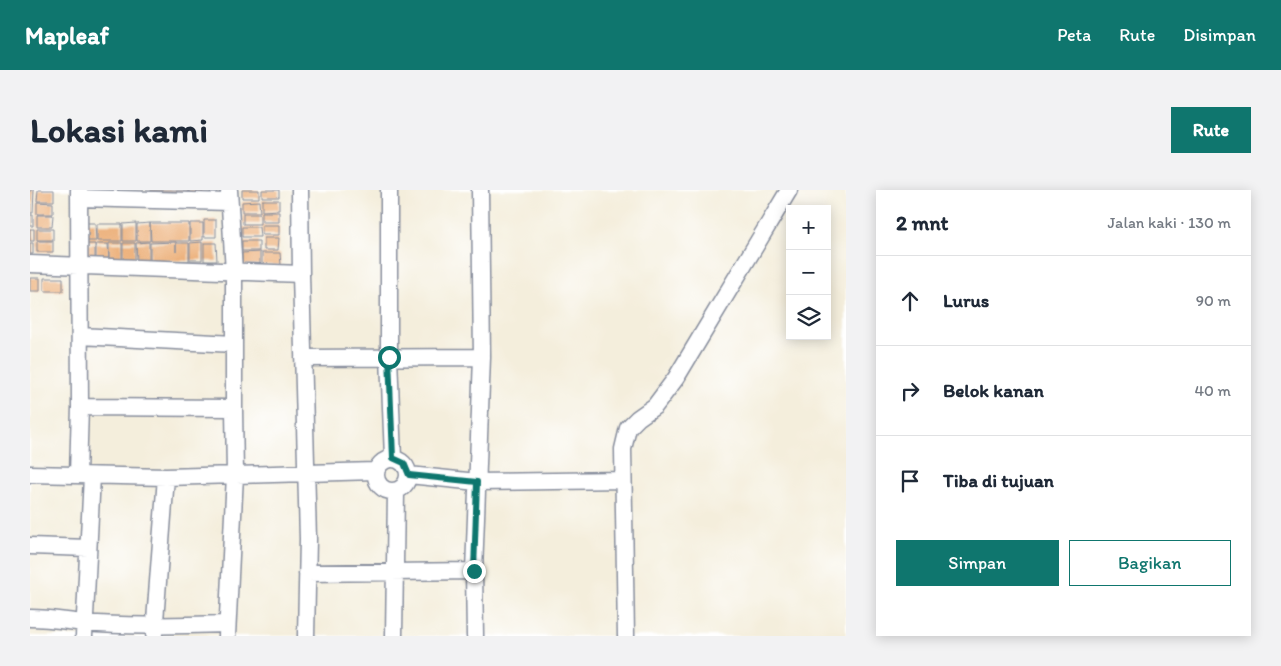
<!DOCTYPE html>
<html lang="id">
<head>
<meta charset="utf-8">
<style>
	:root { --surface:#fff; --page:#f2f2f3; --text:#1f2937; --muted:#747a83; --line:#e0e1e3; --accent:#0f766e }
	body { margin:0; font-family:Itim,sans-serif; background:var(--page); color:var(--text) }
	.controls { position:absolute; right:15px; top:15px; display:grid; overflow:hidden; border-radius:0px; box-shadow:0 2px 12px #0003 }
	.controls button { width:45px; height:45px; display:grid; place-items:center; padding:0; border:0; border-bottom:1px solid var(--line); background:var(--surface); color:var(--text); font:25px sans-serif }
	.stop { position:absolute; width:15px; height:15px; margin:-11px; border:4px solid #0f766e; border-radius:50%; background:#fff }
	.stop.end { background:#0f766e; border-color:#fff; box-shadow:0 1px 5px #0008 }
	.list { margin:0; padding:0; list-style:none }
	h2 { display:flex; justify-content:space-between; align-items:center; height:65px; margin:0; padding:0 20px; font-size:21px }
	h2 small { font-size:16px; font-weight:400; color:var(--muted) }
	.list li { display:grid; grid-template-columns:32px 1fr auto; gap:15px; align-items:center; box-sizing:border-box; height:90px; padding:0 20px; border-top:1px solid var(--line) }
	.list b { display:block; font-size:19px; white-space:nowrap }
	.list em { font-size:16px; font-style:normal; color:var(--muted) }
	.actions { display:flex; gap:10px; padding:15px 20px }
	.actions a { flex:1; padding:11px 0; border:1px solid var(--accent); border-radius:0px; text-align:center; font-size:18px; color:var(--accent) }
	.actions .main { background:var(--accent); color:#fff }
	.icon { flex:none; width:28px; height:28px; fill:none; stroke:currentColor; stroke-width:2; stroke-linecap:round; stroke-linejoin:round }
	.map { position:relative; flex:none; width:816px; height:446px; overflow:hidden; border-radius:0px }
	header { display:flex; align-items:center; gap:30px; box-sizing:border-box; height:70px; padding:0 25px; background:var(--accent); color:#fff }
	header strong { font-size:24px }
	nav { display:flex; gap:28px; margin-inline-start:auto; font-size:18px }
	.intro { display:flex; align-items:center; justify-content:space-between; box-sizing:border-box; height:120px; padding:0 30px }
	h1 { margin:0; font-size:35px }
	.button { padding:12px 22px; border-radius:0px; background:var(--accent); color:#fff; font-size:18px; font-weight:700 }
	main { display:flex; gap:30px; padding:0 30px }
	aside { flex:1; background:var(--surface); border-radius:0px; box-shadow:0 2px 12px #0003 }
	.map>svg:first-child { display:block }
	.building { fill:#edb37f }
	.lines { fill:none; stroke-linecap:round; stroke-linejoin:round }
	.minor-casing { stroke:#888e9d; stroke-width:19 }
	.minor { stroke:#fff; stroke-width:16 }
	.route { stroke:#0f766e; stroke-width:6 }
</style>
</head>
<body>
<header>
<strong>Mapleaf</strong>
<nav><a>Peta</a><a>Rute</a><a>Disimpan</a></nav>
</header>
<div class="intro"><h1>Lokasi kami</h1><a class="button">Rute</a></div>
<main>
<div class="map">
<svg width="816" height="446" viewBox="0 0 816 446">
	<rect width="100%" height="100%" fill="#fff"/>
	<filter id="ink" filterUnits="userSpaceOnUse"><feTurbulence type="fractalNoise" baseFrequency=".02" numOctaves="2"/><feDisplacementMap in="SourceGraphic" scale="10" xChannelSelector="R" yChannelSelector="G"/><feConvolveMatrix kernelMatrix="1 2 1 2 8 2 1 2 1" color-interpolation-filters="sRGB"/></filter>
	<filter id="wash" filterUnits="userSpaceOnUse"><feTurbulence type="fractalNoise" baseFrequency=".0096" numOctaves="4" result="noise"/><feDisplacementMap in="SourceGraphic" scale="20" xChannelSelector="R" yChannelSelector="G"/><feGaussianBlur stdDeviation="1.12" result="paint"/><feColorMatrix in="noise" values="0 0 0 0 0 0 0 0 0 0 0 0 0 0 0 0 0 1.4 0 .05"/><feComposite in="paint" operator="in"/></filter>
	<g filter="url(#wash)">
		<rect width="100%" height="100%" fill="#f4eedc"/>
		<g id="blocks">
			<!-- building -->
			<path class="building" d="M0,0h4l-1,23h-3z
				M8,0h16v11h-17z
				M121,0h37v7l-37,-1z
				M159,0h13v7h-13z
				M212,0h17v8h-17z
				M232,0h17v7h-17z
				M232,10h17v10l-17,1z
				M229,11l1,11h-18v-10z
				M7,12l16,1v11h-16z
				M232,22h17v10h-17z
				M213,24h17v10h-17z
				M0,25h3v11h-3z
				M7,25h16l-1,12h-15z
				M174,30h12v17h-12z
				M53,33h12l1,18h-13z
				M106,33v18h-13v-17z
				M120,33h39v18h-38z
				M120,33v18h-13v-17z
				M160,33h13v17l-13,1z
				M67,34h25v17h-25z
				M232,35h17v10h-17z
				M212,37h17l1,10h-18z
				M0,39h4v12h-4z
				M7,39h16v11h-16z
				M234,48h15l-1,12h-14z
				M7,51h16v11h-16z
				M212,51h17v10h-17z
				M119,52v18h-12l-1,-17z
				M146,52v10v-9h13v18l-39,-1v-17z
				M172,52v18h-12v-17z
				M0,53h3v11h-3z
				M79,53h13v18h-13z
				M93,53h12v18h-12z
				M174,53h12l1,18h-13z
				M52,54h13v18h-13z
				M66,54h12l1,17h-13z
				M230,62v13h-18v-12z
				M232,63h18l1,12h-19z
				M0,88h10v13h-10z
				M14,88h19v13h-19z"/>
		</g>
	</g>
	<g filter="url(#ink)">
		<use href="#blocks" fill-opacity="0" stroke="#888e9d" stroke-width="1"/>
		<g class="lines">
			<!-- minor casing -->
			<g class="minor-casing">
				<path id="minor" d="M270,0l1,84
					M359,0v167l4,101
					M49,8l150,4
					M0,74l271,10 7,265 -2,97
					M50,146l154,8
					M273,168l179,-1
					M50,217l154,1
					M346 285a16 16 0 1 1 32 0a16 16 0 1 1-32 0Z
					M0,284l136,3 209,-6
					M48,285l2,-68 -1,-217
					M379,285l68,7 146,-2
					M0,356l58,2
					M277,383l167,-2
					M0,428c18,0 36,3 54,5 47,4 96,2 143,1
					M124,444l12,-157
					M54,446l8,-160
					M197,446l8,-161 -1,-67v-136l-5,-82
					M364,446l2,-144
					M445,446l-1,-65 8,-214 -2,-167
					M596,446l-3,-187 5,-21 10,-10 17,-12 21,-28 113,-188"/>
			</g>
			<!-- minor -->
			<use href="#minor" class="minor"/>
		</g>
	</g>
	<g class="lines" filter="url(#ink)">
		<!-- route -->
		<path class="route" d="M359,167l4,101 11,5 5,12 68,7 -3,89"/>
	</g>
</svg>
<div class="controls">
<button>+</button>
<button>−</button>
<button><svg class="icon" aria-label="layers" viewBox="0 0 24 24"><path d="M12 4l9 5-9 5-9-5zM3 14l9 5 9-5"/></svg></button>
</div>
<div class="stop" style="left:359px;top:167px"></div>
<div class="stop end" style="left:444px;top:381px"></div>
</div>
<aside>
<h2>2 mnt<small>Jalan kaki · 130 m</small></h2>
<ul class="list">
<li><svg class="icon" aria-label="ahead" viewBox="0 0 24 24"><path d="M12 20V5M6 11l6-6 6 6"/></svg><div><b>Lurus</b></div><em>90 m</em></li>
<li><svg class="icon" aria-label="right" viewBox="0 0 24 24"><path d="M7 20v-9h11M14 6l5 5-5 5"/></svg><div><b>Belok kanan</b></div><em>40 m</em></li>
<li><svg class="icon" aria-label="arrive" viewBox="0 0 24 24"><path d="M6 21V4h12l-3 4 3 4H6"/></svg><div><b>Tiba di tujuan</b></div></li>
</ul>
<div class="actions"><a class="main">Simpan</a><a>Bagikan</a></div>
</aside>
</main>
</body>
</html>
